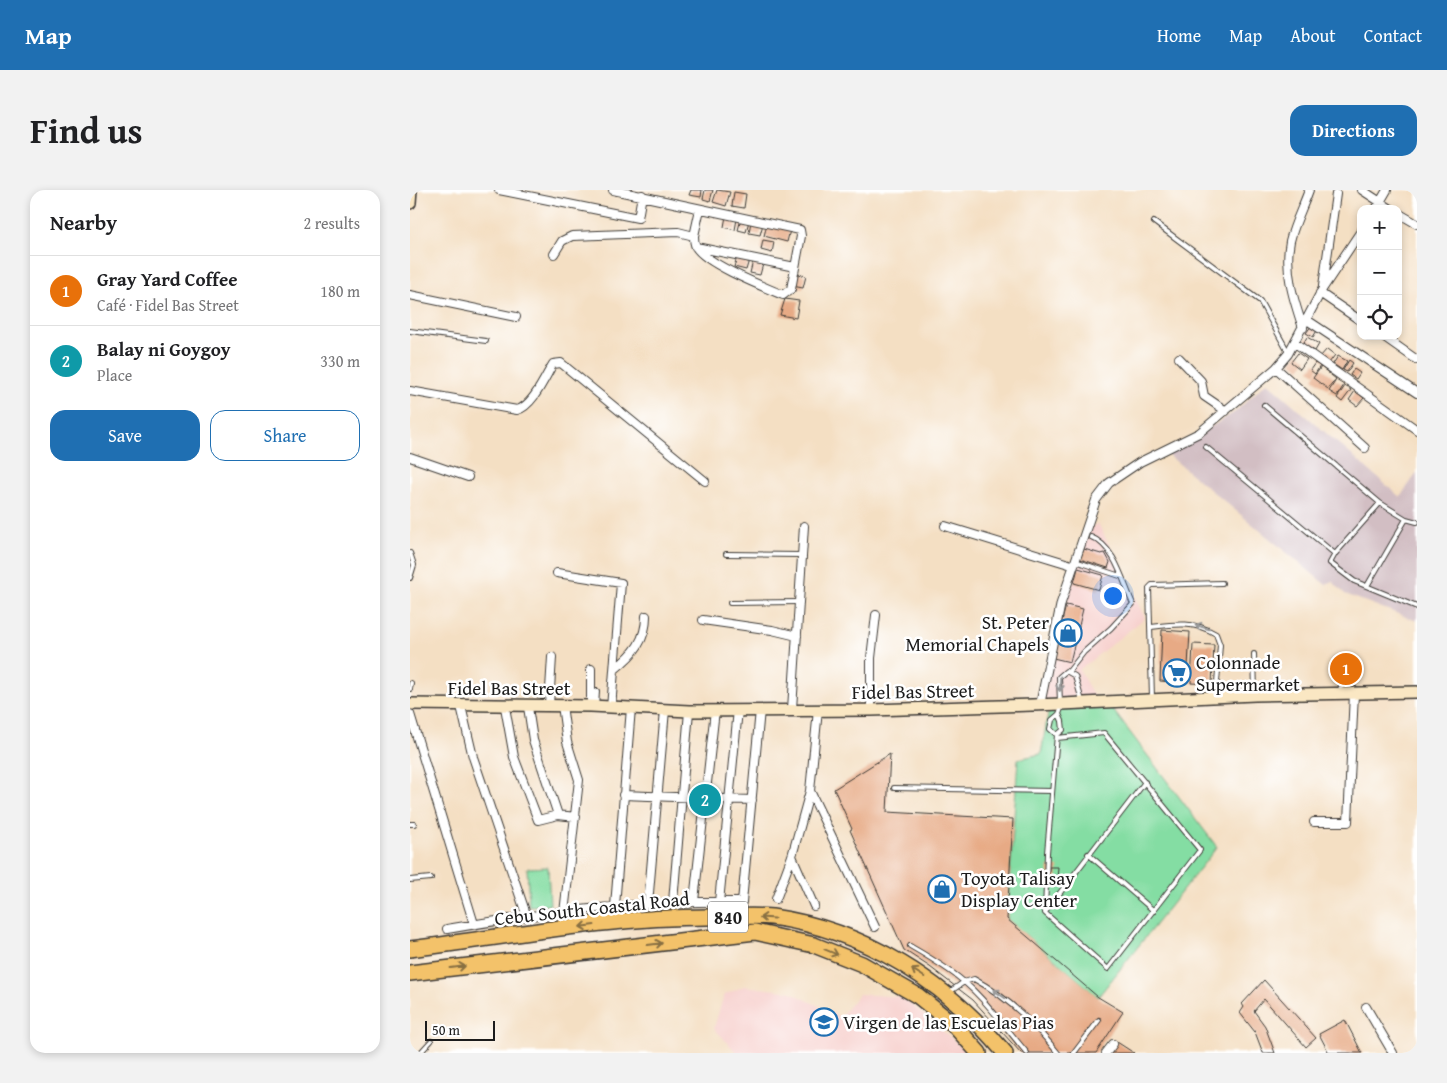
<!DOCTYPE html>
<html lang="en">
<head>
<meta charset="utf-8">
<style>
	:root { --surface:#fff; --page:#f2f2f2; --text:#202124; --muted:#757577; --line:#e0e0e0; --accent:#1f6fb2 }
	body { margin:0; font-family:"Gentium Book Plus",serif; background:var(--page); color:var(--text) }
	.controls { position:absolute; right:15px; top:15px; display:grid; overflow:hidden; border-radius:10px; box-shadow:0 2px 8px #0003 }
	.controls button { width:45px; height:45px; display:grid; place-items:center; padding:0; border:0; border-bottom:1px solid var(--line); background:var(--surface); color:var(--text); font:25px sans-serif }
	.scale { position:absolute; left:15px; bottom:12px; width:70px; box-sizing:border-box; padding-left:5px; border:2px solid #1c1c1c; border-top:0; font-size:14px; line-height:18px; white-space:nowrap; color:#1c1c1c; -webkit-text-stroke:4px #fff; paint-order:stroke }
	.you { position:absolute; left:702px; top:405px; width:18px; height:18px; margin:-12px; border:4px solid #fff; border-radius:50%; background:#1a73e8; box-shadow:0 0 0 8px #1a73e833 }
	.badge { display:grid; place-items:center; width:32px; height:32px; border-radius:50%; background:var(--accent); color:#fff; font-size:16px; font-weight:700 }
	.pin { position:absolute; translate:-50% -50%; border:2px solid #fff; box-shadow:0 1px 5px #0006 }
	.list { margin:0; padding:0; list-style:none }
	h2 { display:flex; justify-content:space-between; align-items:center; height:65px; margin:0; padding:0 20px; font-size:21px }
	h2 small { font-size:16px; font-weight:400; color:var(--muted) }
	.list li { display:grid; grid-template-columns:32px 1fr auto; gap:15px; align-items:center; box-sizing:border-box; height:70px; padding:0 20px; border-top:1px solid var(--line) }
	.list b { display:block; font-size:19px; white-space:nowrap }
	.list p { margin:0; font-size:16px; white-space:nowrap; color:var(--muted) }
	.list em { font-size:16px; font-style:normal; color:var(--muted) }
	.actions { display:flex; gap:10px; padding:15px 20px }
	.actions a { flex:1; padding:11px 0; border:1px solid var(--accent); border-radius:15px; text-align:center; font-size:18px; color:var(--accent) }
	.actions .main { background:var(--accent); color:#fff }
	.icon { flex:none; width:28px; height:28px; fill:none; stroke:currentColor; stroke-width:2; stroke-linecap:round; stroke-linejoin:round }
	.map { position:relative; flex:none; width:1007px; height:863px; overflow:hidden; border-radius:15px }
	header { display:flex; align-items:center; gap:30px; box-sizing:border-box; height:70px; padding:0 25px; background:var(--accent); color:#fff }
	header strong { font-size:24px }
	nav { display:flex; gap:28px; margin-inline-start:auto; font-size:18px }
	.intro { display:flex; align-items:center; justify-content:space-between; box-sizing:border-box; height:120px; padding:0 30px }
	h1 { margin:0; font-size:35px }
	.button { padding:12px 22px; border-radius:15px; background:var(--accent); color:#fff; font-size:18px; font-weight:700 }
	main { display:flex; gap:30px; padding:0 30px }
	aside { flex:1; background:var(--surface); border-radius:15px; box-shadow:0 2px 8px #0003 }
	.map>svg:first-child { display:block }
	.built { fill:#f7d0cd }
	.industrial { fill:#d2bec3 }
	.green { fill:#84dda3; stroke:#507c60 }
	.building { fill:#e7aa85 }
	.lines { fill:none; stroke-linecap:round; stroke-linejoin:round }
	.lane-casing { stroke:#3c3935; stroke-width:6 }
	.street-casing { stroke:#3c3935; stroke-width:10 }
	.secondary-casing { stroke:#3c3935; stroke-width:14 }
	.highway-casing { stroke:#3c3935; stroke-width:18 }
	.lane { stroke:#fff; stroke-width:4 }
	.street { stroke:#fff; stroke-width:8 }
	.secondary { stroke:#fae7c3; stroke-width:11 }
	.highway { stroke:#f3c26a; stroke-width:15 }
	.oneway { stroke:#999 }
	.oneway2 { stroke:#886f43 }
	.labels { text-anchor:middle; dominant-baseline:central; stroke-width:5; stroke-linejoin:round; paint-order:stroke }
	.shield { fill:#fff; stroke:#606060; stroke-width:1 }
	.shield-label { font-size:18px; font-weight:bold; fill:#1c1c1c }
	.poi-label { font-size:19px; fill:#1c1c1c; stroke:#fff; text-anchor:start }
	.street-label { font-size:19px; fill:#1c1c1c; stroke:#fff }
</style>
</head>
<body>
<header>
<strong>Map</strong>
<nav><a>Home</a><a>Map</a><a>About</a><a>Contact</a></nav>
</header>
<div class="intro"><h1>Find us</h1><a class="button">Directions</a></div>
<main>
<aside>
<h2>Nearby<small>2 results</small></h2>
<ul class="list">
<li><span class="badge" style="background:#e8710a">1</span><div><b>Gray Yard Coffee</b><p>Café · Fidel Bas Street</p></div><em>180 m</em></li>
<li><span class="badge" style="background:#0f9aa8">2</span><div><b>Balay ni Goygoy</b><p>Place</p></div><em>330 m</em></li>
</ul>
<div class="actions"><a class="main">Save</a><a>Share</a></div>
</aside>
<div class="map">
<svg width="1007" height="863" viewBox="0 0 1007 863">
	<rect width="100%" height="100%" fill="#fff"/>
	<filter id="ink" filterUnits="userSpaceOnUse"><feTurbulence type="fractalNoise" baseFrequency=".02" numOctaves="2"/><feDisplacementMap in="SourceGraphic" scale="10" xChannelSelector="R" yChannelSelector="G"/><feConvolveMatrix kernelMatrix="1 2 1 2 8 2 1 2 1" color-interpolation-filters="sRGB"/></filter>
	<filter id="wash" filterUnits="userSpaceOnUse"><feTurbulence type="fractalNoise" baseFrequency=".0096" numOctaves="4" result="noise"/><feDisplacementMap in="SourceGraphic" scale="20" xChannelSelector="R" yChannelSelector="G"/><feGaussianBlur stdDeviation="1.12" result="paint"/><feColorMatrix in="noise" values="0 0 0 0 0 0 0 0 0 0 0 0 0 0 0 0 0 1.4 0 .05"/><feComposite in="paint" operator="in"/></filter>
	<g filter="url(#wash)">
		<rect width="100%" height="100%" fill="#f4dfc3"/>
		<!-- built -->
		<path class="built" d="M688,333l47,95 -66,52 16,28 -52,2 18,-81 27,-89z
			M334,796l47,6 49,25 19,-23 43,3 55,46 8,10h-228l-23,-25 10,-33z"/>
		<!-- industrial -->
		<path class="industrial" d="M857,192l133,115 17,-24v148l-72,-27 -13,-13 -6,4 -159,-131 68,-42z"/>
		<!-- green -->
		<path class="green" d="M700,516l107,141 -119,150 -91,-78 11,-160 23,-5 8,-46z
			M138,677l2,38 -21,1 -2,-38z"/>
		<g id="blocks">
			<!-- building -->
			<path class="building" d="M281,0h11l-1,7 -12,-2z
				M295,0h8l-3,11 -7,-2z
				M307,0l13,2 -4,14 -13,-4z
				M324,2l12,2 -2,14 -12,-2z
				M316,26l11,3 -2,11 -11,-3z
				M331,29l8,2 -3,11 -8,-2z
				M341,31l12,3 -3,11 -11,-2z
				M357,34l23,6 -3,12 -23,-6z
				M353,50l11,2 -2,11 -11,-3z
				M327,67l12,3 -3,10 -12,-3z
				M343,71l10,3 -3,11 -10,-2z
				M385,83l11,3 -3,12 -11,-2z
				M375,109l14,2 -3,17 -16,-3z
				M902,135l6,4 -5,8 -7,-4z
				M897,147l12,7 -4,7 -12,-7z
				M917,159l8,6 -6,8 -9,-6z
				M888,163l9,6 -7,10 -9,-7z
				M928,166l9,5 -5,9 -9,-6z
				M939,170l4,3 -6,9 -4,-2z
				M905,173l5,3 -5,8 -5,-4z
				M911,177l15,12 -8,10 -15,-11z
				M944,179l6,4 -4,6 -6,-4z
				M926,190l8,5 -7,11 -8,-5z
				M935,196l6,4 -9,12 -5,-4z
				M945,201l9,7 -7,8 -8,-6z
				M674,359l17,5 4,-1 5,9 -2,6 -28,-9z
				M668,378l25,7 -4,15 -25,-7z
				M656,415l17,4 -13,53 -17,-4z
				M752,440l28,2 -3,51 -27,-2z
				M783,454l21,1 -2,39 -21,-1z
				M932,472l8,1 -2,11 -8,-1z
				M480,564l-3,58 126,7 -6,100 91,78 25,15 -27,41h-75l-48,-53 -43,-33 -26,-17 -54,-120 2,-1 -18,-40z
				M639,677h9l-1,14 -9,-1z
				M854,790l52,58 -10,9 -42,-48 -10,12 11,15 10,27h-12l-8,-21 -15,-19 4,-6 -2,-3z
				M935,830l17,33h-33l-10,-19z
				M707,852l17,11h-25z"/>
		</g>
	</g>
	<g filter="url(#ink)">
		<use href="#blocks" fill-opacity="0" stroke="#3c3935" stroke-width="1"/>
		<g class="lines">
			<!-- lane casing -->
			<g class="lane-casing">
				<path id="lane" d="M744,32l106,79 28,51
					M0,141l76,10
					M854,215l116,98 26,16 11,3
					M796,257l129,107
					M970,313l-45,51 -5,9 24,18 63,26
					M0,363l4,12 -4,13
					M316,364l76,1
					M665,371l45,15
					M957,396l39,-67
					M320,413l69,-1
					M741,437c24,-3 44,-6 65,7l4,11 -4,50
					M844,464l1,38
					M659,481l15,-19 27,-24 22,-24c-10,-22 -18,-58 -42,-67
					M0,499l1,-6
					M930,501l3,-14
					M742,508l-3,-110 3,-3 70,-2
					M650,513l-1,-26 7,-6 9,5 7,25
					M186,516l1,-15
					M647,545l-7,-6 2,-9 7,-6
					M647,548l47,-5 96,117 -92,119 -63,-56 2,-60 10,-118 6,-5 -1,-9 -3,-7 3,-8
					M484,598l158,3
					M0,634h4
					M678,664l66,57
					M0,690l21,-2
					M636,721l99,-129
					M500,756c14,8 27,16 40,25 31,21 53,54 77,82
					M538,803l16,-11 10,-3c34,18 60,44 84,74
					M10,863l11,-12
					M664,863l25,-33"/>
			</g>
			<!-- street casing -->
			<g class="street-casing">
				<path id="street" d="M89,0l139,28 4,-23
					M952,0l29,19
					M966,19l11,-19
					M988,23l19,11
					M284,46l6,-27
					M286,57l99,20
					M144,64l8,-13 10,-5 106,-4 16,4c0,3 1,9 2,11 10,17 68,40 87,48l8,-6 10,-53 -1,-6 -187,-40
					M913,96l13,-92
					M910,103l41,28
					M0,105l106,22
					M897,130l110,73
					M893,138c-9,-27 -19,-57 -13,-87 4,-17 13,-34 19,-51
					M973,146l34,24
					M885,153l122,87
					M769,168l22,23 3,15 22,15
					M866,178l89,80
					M0,201l107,19c16,-4 28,-33 36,-46l8,-1 144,118
					M0,267l58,20
					M535,336l127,39
					M147,383l64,10 -10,125
					M293,430l69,10 25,6
					M205,479c19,-15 31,-29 31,-53
					M139,515l3,-48
					M152,515l5,37 12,38 -15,133
					M630,515l21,-102 35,-103 13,-17 31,-21 59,-29 77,-65 12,-14 35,-66 38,-57
					M51,516l12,51 54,160
					M181,516v-37
					M95,517l9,50 24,63 20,-5
					M118,517l5,33 25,75 18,2
					M382,519l12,-183
					M461,520v-52l5,-43
					M0,524l64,210
					M400,601l65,136
					M213,605l129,5
					M904,632h34l6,-129
					M382,666l22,50
					M366,709l16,-43 18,-65 8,-81
					M284,711l21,-191
					M263,712l16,-191
					M309,712l19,-192
					M238,714l17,-194
					M205,716l16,-198
					M37,739c98,-17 196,-29 295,-27l18,-192
					M956,817l27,46
					M696,863l7,-9"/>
			</g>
			<!-- secondary casing -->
			<g class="secondary-casing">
				<path id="secondary" d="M0,13l1,-13
					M0,514l181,2 98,5 182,-1 191,-6 193,-9 162,-3"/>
			</g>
			<!-- highway casing -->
			<g class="highway-casing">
				<path id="highway" d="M0,759c101,-13 203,-33 305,-32 18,0 38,-2 57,0 93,13 174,65 233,136
					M0,783l345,-41 59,13 48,19 56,32 35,28 26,29"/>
			</g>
			<!-- lane -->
			<use href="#lane" class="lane"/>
			<!-- street -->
			<use href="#street" class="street"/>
			<!-- secondary -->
			<use href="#secondary" class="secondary"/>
			<!-- highway -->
			<use href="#highway" class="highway"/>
		</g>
		<!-- one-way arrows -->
		<defs><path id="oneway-shaft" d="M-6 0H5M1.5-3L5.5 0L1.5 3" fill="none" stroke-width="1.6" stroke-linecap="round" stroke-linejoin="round" transform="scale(1.25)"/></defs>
		<g class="oneway">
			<use href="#oneway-shaft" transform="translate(792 437) rotate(-162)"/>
			<use href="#oneway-shaft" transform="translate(650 494) rotate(92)"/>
			<use href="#oneway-shaft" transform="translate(589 804) rotate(-145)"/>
		</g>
		<g class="oneway2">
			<use href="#oneway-shaft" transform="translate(357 728) rotate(-176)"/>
			<use href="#oneway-shaft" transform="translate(177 736) rotate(173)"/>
			<use href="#oneway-shaft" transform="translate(245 754) rotate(-7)"/>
			<use href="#oneway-shaft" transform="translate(421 762) rotate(22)"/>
			<use href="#oneway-shaft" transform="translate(48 777) rotate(-7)"/>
			<use href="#oneway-shaft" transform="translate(508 783) rotate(-148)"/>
		</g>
	</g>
	<!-- icons -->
	<defs>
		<g id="shop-ring" transform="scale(1.4375)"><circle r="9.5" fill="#fff" stroke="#1f6fb2" stroke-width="1.5"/><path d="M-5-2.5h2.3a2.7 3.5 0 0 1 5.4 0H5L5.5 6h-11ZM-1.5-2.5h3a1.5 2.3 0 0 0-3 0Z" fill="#1f6fb2"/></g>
		<g id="supermarket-ring" transform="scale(1.4375)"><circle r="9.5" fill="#fff" stroke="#1f6fb2" stroke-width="1.5"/><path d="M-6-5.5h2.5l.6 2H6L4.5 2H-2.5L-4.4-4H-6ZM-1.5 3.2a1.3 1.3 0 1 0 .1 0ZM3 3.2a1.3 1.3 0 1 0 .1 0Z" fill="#1f6fb2"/></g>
		<g id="school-ring" transform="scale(1.4375)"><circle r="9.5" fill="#fff" stroke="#1f6fb2" stroke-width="1.5"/><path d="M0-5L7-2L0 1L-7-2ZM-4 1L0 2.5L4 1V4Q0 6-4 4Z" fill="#1f6fb2"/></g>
	</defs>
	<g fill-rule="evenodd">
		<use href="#shop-ring" x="658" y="443"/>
		<use href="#supermarket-ring" x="767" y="483"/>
		<use href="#shop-ring" x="532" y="699"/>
		<use href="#school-ring" x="414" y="832"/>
	</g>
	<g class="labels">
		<!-- shield labels -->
		<rect class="shield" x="298" y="711.5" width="40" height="31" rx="4"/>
		<g class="shield-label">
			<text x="318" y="727">840</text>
		</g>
		<!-- poi labels -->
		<g class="poi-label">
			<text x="639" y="432" text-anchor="end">St. Peter<tspan x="639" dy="22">Memorial Chapels</tspan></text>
			<text x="786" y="472">Colonnade<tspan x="786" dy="22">Supermarket</tspan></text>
			<text x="551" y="688">Toyota Talisay<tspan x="551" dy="22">Display Center</tspan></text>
			<text x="433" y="832">Virgen de las Escuelas Pias</text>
		</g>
		<!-- street labels -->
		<g class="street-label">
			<text x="99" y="498">Fidel Bas Street</text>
			<text transform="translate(503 501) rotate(-1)">Fidel Bas Street</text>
			<text transform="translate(182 718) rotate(-6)">Cebu South Coastal Road</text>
		</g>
	</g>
</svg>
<div class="controls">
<button>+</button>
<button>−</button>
<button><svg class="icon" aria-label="locate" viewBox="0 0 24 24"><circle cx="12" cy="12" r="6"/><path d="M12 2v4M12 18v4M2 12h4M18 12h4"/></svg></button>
</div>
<div class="scale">50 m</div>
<div class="you"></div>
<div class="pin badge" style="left:936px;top:479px;background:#e8710a">1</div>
<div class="pin badge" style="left:295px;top:610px;background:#0f9aa8">2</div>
</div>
</main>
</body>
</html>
